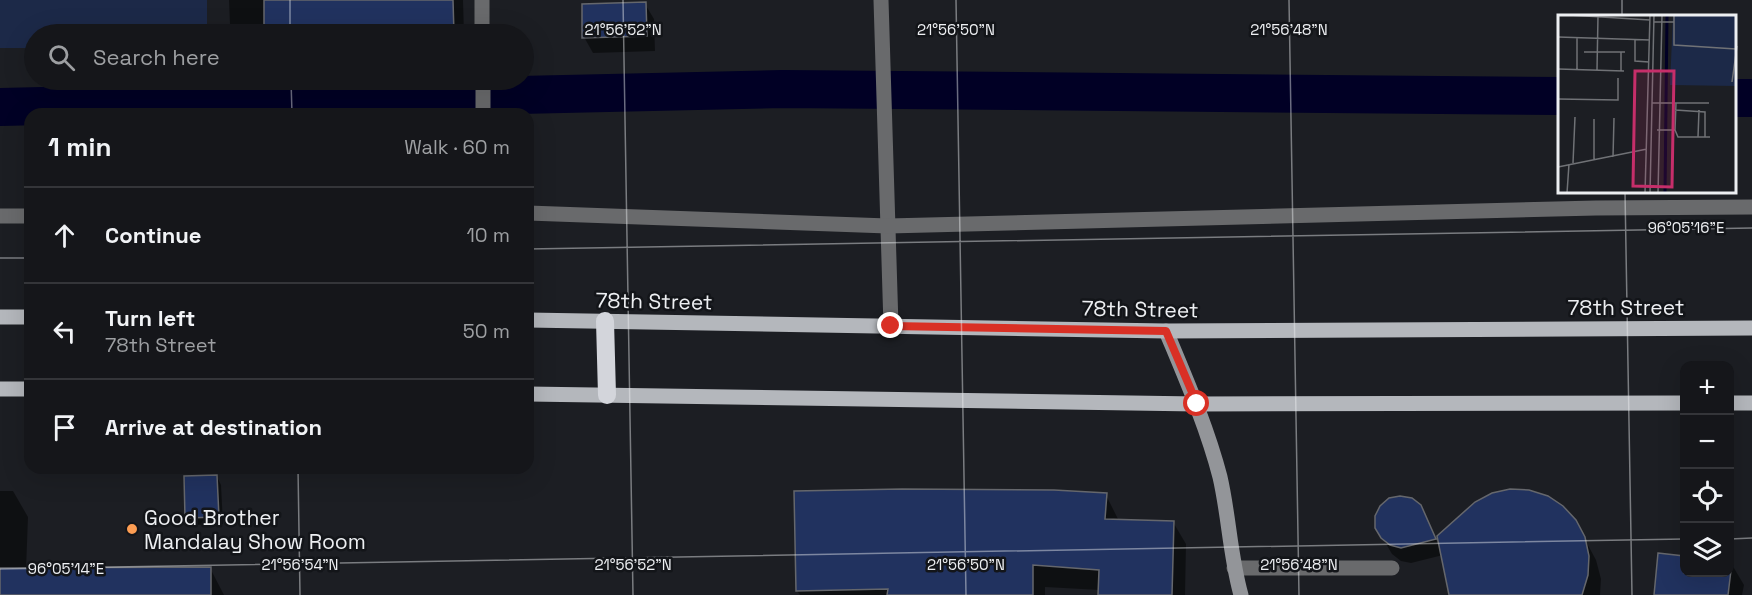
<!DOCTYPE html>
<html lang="en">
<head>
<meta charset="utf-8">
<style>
	:root { --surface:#15161a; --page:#222327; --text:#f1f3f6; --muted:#9d9fa2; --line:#343539 }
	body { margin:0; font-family:"Space Grotesk",sans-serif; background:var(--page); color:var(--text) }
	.controls { position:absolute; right:18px; bottom:18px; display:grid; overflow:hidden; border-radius:12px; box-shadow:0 6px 24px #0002 }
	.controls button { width:54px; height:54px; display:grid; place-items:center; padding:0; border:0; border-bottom:2px solid var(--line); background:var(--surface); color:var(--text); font:30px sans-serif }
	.stop { position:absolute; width:18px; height:18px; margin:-14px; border:4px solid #d93025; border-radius:50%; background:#fff }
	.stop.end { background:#d93025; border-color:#fff; box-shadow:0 2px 6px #0008 }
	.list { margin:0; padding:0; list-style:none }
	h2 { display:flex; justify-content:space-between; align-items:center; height:78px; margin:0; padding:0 24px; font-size:26px }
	h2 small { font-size:20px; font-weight:400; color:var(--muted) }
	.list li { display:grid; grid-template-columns:39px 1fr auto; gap:18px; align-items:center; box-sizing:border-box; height:96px; padding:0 24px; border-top:2px solid var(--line) }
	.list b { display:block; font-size:22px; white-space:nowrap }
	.list p { margin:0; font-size:20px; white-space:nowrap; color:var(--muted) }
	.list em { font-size:20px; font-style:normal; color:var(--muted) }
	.icon { flex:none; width:33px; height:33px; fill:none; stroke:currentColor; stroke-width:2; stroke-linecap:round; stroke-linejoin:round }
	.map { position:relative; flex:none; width:1752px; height:595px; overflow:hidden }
	.search { position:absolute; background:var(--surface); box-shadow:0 6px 24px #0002; left:24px; top:24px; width:510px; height:66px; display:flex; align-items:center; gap:15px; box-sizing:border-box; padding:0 21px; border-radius:33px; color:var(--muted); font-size:22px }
	.panel { position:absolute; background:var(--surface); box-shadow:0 6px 24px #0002; left:24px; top:108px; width:510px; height:366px; border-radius:18px }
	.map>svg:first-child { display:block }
	.green { fill:#1c2948 }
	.shadow { fill:#0007 }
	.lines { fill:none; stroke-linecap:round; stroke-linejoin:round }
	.canal { stroke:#010025; stroke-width:38 }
	.building { fill:#21325f; stroke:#65676c; stroke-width:1.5 }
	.lane { stroke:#696a6c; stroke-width:15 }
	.street { stroke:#696a6c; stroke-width:15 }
	.secondary { stroke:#939599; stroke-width:15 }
	.primary { stroke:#b4b7bc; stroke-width:15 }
	.highway { stroke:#d3d5db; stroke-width:18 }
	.route { stroke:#d93025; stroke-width:8 }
	.ticks { fill:none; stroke:#edeff2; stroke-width:1.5; stroke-opacity:0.45 }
	.poi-dot { fill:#fc9d53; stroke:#131519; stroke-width:2 }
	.labels { text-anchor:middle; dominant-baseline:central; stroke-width:5; stroke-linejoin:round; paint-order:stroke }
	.street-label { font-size:21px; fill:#edeff2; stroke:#131519 }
	.poi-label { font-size:21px; fill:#edeff2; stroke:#131519; text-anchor:start }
	.inset-river { fill:none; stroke:#010025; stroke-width:3 }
	.inset-road { fill:none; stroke:#707276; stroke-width:1.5 }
	.view { fill:#c62e6a; fill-opacity:0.15; stroke:#c62e6a; stroke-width:3 }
	.inset-edge { fill:none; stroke:#edeff2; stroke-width:3 }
	.ticks-label { font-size:15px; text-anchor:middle; fill:#edeff2; stroke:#131519; stroke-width:5; stroke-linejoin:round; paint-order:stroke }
</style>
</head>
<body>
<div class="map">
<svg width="1752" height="595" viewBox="0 0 1752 595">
	<rect width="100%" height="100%" fill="#1c1e23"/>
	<!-- green -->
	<path class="green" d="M0,0h207v34h-173v14h-34z"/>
	<!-- shadow -->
	<path class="shadow" d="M229,0h234l1,34h-229l-5,-9z
		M645,4l9,15 1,32 -62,2 -9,-16z
		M217,477l4,8 2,39 -32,1 -4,-8z
		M0,491h13l15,26 -2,53 184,-2 14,27h-224z
		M795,493l311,2 13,26 54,1 13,22 -1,51h-85v-5l-55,-3v8h-245l-3,-4z
		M1419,506l21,42 135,-27 21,39 5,19 -1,16h-149l-8,-40 -32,8 -10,-2 -9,-7 -10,-17z
		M1660,555l24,3v14h46l1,-9 13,22 -2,10h-87z"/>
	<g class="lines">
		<!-- canal -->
		<path class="canal" d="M1736,98h16
			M0,107l782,-18 778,7"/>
	</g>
	<!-- building -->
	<path class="building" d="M264,0h189l1,34h-190z
		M646,2l1,34 -65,2v-34z
		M217,475l2,42 -34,1 -1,-42z
		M902,489l152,1 53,3 -2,26 69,2 -2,74h-74l1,-25 -66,-5v30h-146l1,-6 -92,2 -2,-100z
		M1510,489l19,1 19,6 15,10 13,14 9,17 4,19 -1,19 -6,20h-133l-12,-59 38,-34 17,-9z
		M1400,496l12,2 9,7 15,34 -35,9 -11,-3 -9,-7 -6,-10v-12l5,-10 9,-8z
		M1658,553l26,3v17h46v-12l2,1 -4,33h-74z
		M211,567v28h-211v-27z"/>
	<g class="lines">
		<!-- lane -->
		<path class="lane" d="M482,0v34
			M881,0l10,326
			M483,80v34
			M1234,568h158"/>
		<!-- street -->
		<path class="street" d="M528,213l360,13 708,-18 156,-1
			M0,216h30"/>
		<!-- secondary -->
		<path class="secondary" d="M1166,331c20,48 41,96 54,146 9,39 10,79 21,118"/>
		<!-- primary -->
		<path class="primary" d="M0,317h30
			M528,320l638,11 586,-3
			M0,389h30
			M528,394l669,10 487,-1
			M1730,403h22"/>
		<!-- highway -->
		<path class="highway" d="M605,321l2,74"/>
	</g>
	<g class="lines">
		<!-- route -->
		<path class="route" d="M891,326l275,5 31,73"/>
	</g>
	<!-- ticks -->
	<path class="ticks" d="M290,0v34M623,0l10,595M956,0l10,595M1289,0l10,595M1622,0v16M291,80l1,34M1625,192l7,403M528,249l1224,-21M0,258h30M298,468l2,127M1730,539l22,-1M0,569l1684,-30"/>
	<!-- markers -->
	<circle class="poi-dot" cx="132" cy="529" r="6"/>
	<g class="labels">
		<!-- street labels -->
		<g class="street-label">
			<text transform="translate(654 301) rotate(1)">78th Street</text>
			<text x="1626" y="307">78th Street</text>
			<text transform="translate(1140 309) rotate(1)">78th Street</text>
		</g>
		<!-- poi labels -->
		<g class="poi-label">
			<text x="144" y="517">Good Brother<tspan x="144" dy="24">Mandalay Show Room</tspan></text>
		</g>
	</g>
	<!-- overview -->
	<g transform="translate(1558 15)">
		<rect width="178" height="178" fill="#1c1e23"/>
		<path d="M115,0h63v71l-66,-1z" fill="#1c2948"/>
		<path class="inset-river" d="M107,178l2,-178"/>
		<path class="inset-road" d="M11,0l81,5M116,0v30l62,4M96,7h20M0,22l92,3M77,25v21l14,1M26,37h41M0,54l66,2M19,55v-32M39,55l1,-54M63,56v-19M174,67l5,-36M0,84l60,1v-22M94,88h57M117,95l30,2v25M36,104v41M99,115h18l1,-27M117,115l3,7h32M140,122l1,-27M55,142l1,-39M15,148l2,-46M0,152l89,-18M9,178l2,-29M87,178l5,-178M92,178l4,-178M100,178l4,-178"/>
		<path class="view" d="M77,56h39l-2,116 -39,-1z"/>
		<rect width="178" height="178" class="inset-edge"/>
	</g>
	<g class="ticks-label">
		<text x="623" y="35">21°56'52"N</text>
		<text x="956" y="35">21°56'50"N</text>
		<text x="1289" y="35">21°56'48"N</text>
		<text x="1686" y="233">96°05'16"E</text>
		<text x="300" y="570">21°56'54"N</text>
		<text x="633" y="570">21°56'52"N</text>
		<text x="966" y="570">21°56'50"N</text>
		<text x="1299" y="570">21°56'48"N</text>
		<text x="66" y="574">96°05'14"E</text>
	</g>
</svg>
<div class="controls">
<button>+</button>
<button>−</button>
<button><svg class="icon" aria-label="locate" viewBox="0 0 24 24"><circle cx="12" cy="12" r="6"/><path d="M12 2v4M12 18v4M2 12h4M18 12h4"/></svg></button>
<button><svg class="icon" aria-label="layers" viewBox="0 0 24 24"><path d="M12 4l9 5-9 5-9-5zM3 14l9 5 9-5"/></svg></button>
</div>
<div class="stop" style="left:1197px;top:404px"></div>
<div class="stop end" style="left:891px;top:326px"></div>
<div class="search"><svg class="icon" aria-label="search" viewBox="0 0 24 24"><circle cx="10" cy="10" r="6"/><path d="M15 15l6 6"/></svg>Search here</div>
<section class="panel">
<h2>1 min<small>Walk · 60 m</small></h2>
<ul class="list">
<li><svg class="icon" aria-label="ahead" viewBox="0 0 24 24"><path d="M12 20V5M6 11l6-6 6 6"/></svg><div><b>Continue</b></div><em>10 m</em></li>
<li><svg class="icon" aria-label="left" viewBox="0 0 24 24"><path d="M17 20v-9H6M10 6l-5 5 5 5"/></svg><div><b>Turn left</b><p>78th Street</p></div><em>50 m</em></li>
<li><svg class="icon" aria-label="arrive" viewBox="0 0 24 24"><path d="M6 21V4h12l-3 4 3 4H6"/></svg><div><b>Arrive at destination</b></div></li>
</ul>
</section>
</div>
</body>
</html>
